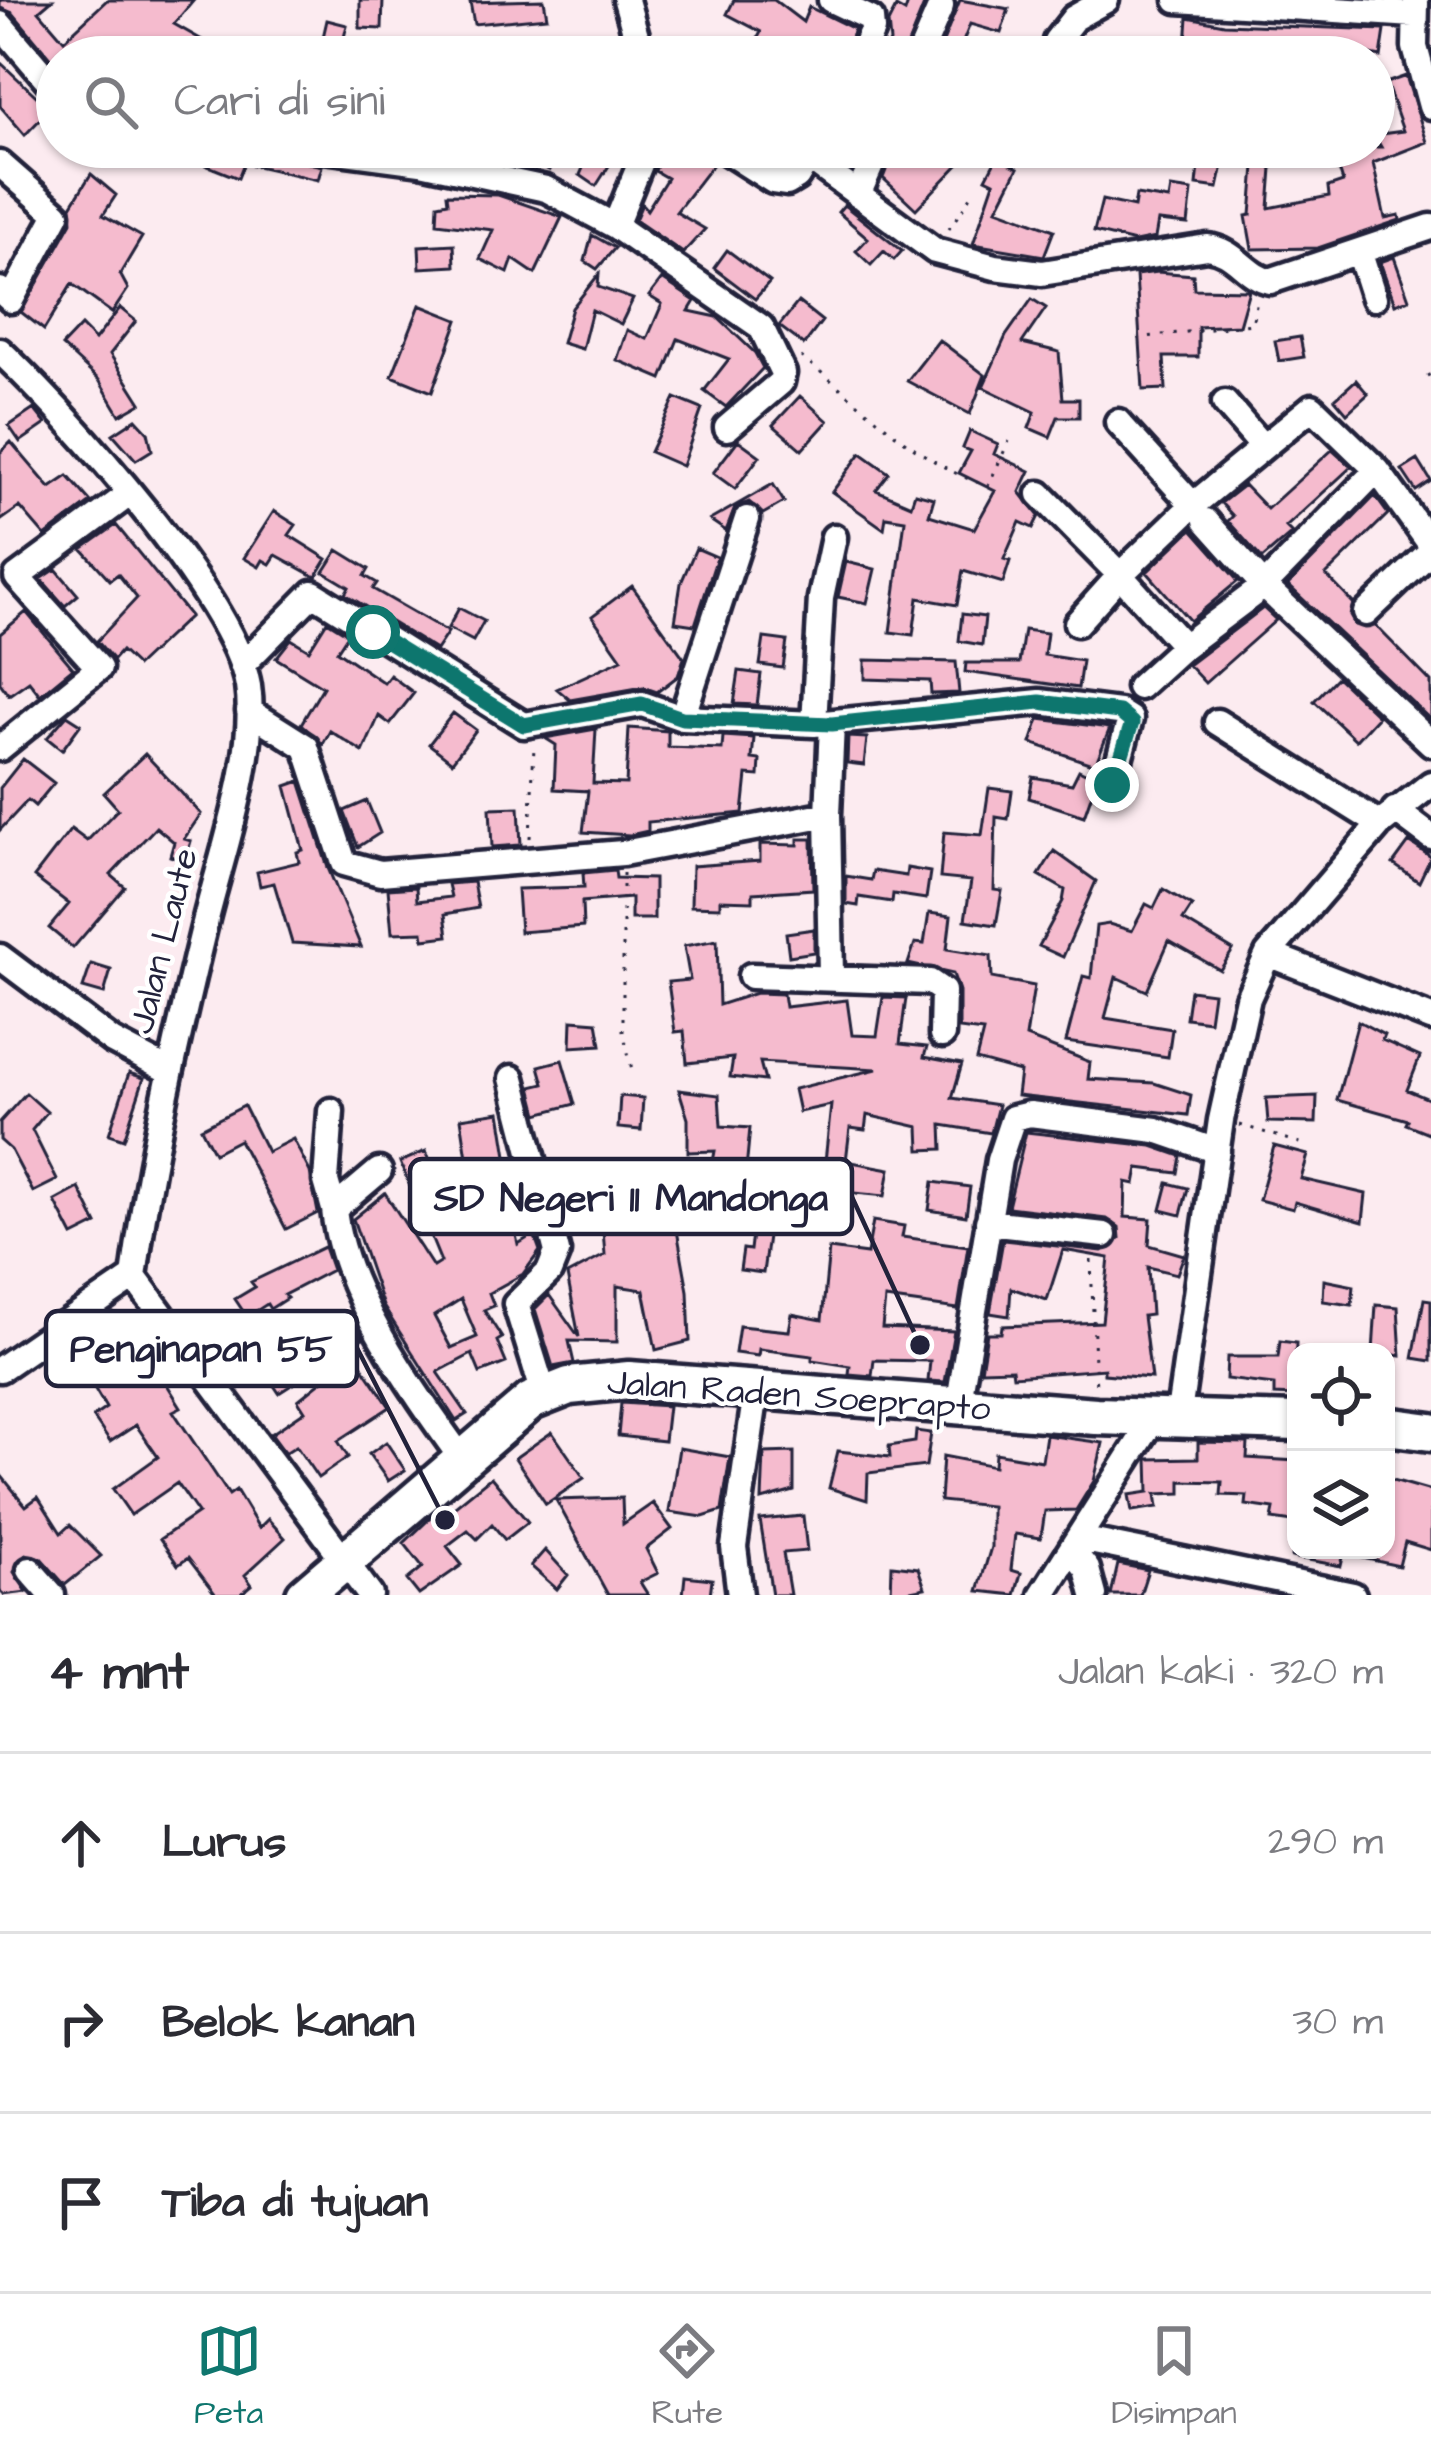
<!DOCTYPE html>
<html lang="id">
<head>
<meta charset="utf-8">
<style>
	:root { --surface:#fff; --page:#f7f7f7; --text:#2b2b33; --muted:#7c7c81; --line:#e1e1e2; --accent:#0f766e }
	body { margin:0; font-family:"Architects Daughter",sans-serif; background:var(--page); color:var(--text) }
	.controls { position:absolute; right:36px; bottom:36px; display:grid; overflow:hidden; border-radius:24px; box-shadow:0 3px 9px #0004 }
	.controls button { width:108px; height:108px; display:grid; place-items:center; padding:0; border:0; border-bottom:3px solid var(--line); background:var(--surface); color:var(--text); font:60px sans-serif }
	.stop { position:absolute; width:36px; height:36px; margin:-27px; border:9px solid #0f766e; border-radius:50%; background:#fff }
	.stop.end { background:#0f766e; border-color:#fff; box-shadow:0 3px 12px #0008 }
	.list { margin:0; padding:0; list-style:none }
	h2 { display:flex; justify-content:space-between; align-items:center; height:156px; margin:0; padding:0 48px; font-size:51px }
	h2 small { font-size:39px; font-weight:400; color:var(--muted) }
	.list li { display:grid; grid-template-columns:78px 1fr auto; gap:36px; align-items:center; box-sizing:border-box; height:180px; padding:0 48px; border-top:3px solid var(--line) }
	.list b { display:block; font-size:45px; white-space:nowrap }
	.list em { font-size:39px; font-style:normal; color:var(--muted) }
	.icon { flex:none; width:66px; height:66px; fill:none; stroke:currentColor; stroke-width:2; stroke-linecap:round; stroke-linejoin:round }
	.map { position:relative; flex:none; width:1431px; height:1595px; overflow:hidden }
	.search { position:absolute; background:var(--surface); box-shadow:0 3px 9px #0004; left:36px; right:36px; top:36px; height:132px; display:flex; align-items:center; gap:30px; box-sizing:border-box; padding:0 42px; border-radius:66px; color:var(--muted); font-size:45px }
	.sheet { height:696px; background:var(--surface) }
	nav { display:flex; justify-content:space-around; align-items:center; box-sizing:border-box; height:168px; border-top:3px solid var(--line); background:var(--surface); font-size:33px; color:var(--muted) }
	nav a { display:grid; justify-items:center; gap:6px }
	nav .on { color:var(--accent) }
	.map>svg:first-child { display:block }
	.building { fill:#f5bbce; stroke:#22223b; stroke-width:3; fill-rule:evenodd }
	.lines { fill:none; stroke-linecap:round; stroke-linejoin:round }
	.minor-casing { stroke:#22223b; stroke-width:33 }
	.highway-casing { stroke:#22223b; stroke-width:45 }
	.path { stroke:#22223b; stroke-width:3; stroke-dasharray:3 9; stroke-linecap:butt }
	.minor { stroke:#fff; stroke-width:24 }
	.highway { stroke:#fff; stroke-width:36 }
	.route { stroke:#0f766e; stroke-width:15 }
	.labels { text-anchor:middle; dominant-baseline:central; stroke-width:9; stroke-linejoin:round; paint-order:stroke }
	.street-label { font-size:36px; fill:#22223b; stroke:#fff }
	.leader { fill:none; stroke:#22223b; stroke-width:4.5 }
	.callout-dot { fill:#22223b; stroke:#fff; stroke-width:4.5 }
	.callout { fill:#fff; stroke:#22223b; stroke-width:4.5 }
	.callout-label { font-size:39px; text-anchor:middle; font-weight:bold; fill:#22223b }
</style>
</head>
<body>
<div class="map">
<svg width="1431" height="1595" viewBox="0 0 1431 1595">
	<rect width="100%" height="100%" fill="#fcebf0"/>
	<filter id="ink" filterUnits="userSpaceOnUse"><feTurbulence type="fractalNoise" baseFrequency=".00833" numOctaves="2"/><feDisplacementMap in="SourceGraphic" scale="24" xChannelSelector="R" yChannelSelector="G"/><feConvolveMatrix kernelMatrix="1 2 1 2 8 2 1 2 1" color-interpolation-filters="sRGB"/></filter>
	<g filter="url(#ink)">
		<!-- building -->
		<path class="building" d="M0,0h52l-13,11 25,29 43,-40h87l-20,24 58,33h-86l-20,-15 -16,15h-53v9l-44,-53 -13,-5z
			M360,0h23l-1,29 -22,-1z
			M544,0l3,17 -73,7 -4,-22z
			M734,0h40l29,22 6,-15 45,22 -10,28h-85l-8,-6 10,-19 -34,-18z
			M909,0h17l-23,57h-21l8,-15 -2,-19 8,-16 9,5z
			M960,0l49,9 -8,24 -31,-9 -13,33h-20z
			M1188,17l36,7 161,6 -4,27 -69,-13v8l-64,-9 -45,5 -17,-2z
			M327,20l20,5 -6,25 -20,-4z
			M0,62l50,47 -25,26 -25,-29z
			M1406,76l21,66 -54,21 12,55 14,-3 1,5 -82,28 -66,1 -6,-33 5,-1 4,-49 17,2 -3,40 60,-12 -1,-9 15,-5 -11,-35h49l-7,-12 29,-4 -17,-48z
			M287,147l12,14 23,5 -4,14 -74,-17 -6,15 -75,-30z
			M495,147h63l-9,23z
			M592,147h29l-25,39 -16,-11z
			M663,147h41l10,16 -38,49 29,17 -22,24 -48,-33 7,-16 5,6 20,-32 -12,-7z
			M895,147h45l19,17 -43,45 -33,-31z
			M1201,147h26l-9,41 -21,-3z
			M997,157l21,11 -21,41 57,21 -10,26 -71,-12 21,-62 -8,-4z
			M91,174l25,21 -13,20 39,22 -22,37 8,15 -16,24 -40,-29 -28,46 -23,-18 51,-90 -1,-16z
			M1171,188l21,3 -4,33 -30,-3 -3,17 -20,4 -41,-10 8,-32 32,7 2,-12 33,5z
			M447,194l51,1 64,22 -27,57 -22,-15 -5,14 -28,-14 13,-29 -56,-7 1,-19 10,-2z
			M844,205l58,46 -8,9 -10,-9 -13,14 -15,-14 12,-13 -30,-26z
			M592,235l23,13 -18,21 -12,-8z
			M454,244l1,22 -35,2 -1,-22z
			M727,250l43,32 -15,17 -41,-31z
			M1394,257l15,42 -14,5 -15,-42z
			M1157,272l36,3 1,14 55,1 -10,35 -41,2v30h-34l2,32 -23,1 -7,-115z
			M599,274l-1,13 35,12 -12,25 -29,-14 -10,39 -20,-6 10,-35z
			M662,279l33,22 -6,10 28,6 38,36 8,15 -37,39 -22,-16 25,-32 -51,-20 -16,40 -45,-19 10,-30 20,9 15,-35 -13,-8z
			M1032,299l14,9 -24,35 37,9 4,47h16v18h-21l-8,20 -21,-9 6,-16 -52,-25 23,-51z
			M798,302l24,19 -18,24 -25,-19z
			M420,305l38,15 -26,72 -40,-16z
			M120,308l16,13 -26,33 31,49 -21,12 -21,-35 -37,-34 19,-20 14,14z
			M1300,337l4,20 -25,4 -4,-20z
			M939,340l46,35 -15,39 -63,-33z
			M1356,380l12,14 -21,19 -12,-14z
			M800,396l28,25 -26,29 -29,-25z
			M675,398l27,11 -20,57 -32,-14z
			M34,409l12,15 -26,18 -11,-16z
			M136,419l12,13 4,18 -16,10 -23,-26z
			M970,431l28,13 -4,10 36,17 -10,21 19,24 -6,12 -13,-6 -16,37 6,2 -7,22 -40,-12 -6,34 -39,-7 -5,37 -23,-3 15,-112 -19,-3 -2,12 -52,-37 29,-39 28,20 -13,17 35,15 4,-12 19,5 -5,17 45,14 21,-38 -36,-18 12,-22 -8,-3z
			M738,440l22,16 -25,33 -22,-16z
			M11,442l39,46 18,-12 23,26 -46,34 -25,-29 -20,14v-68z
			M1332,450l19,17 -65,60 6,6 -30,26 -34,-38 5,-5 -12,-13 23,-18 23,24z
			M1418,460l13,21 -15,10 -14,-21z
			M773,484l11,18 -21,12 -14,-12 -14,6 -9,23 -16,-11z
			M1375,496l13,18 -62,61 27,28 -3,13 5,9 21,1 55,56v38l-143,-135z
			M274,511l22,14 -7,10 38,24 -11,18 -40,-22 -6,9 -7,-4 -4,7 -15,-9z
			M116,525l74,91 -53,50 -16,-15 -8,9 -16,-19 40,-43 -19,-24 -8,6 -28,-31z
			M1192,529l46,52 -48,40 -43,-49z
			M696,548l21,9 -22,68 -20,-3 6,-39z
			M338,550l31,19 -4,7 12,7 -4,6 75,43 -12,18 -91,-56 4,-7 -25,-15z
			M846,562l29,7 -8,34 -29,-6z
			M56,569l22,26 -13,11 -24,-27z
			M632,586l52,72 -6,18 -21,16 -14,-5 -73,13 -13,-11 65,-30 -30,-43z
			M459,608l25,13 -11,20 -25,-13z
			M1263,608l13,12 -71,63 -17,-18z
			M26,612l47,56 -33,27 -11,-14 -20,14 -9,-12v-49z
			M962,614l23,3 -3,28 -23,-4z
			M327,621l21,13 -11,17 47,32 6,-8 24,18 -24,31 -11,-8 -16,36 -33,-21 -7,13 -22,-20 22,-37 -47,-29 15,-19 18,11z
			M1024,630l23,3 -3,22 38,6 -4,27 -113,-16 1,-9h53z
			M764,638l23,3 -4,27 -23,-3z
			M865,660l91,2 3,31 -28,1 -1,-13 -65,-2z
			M739,671l22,3 -4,31 -23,-1z
			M1337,677l41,39 -22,24 -42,-39z
			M453,713l23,17 -24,32 -23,-18z
			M67,715l14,9 -19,26 -15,-12z
			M1039,719l71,9 -15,37 -64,-22z
			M629,728l39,3v16l54,2 1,-13 31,2 -2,21 8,1 -1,16 -12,-1 -4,38 -95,9v9l-18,4 -47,-3 5,-41 -34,-2 2,-44 -11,-7 51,-9 -3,54 33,1z
			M848,737l19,1 -3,27 -17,-2z
			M145,754l56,60 -17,25 7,2 -6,20 -15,-5 4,-14 -18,-15 -45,48 14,12 -52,61 -24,-20 20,-24 -35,-27 37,-48 16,12 31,-32 -14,-16z
			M23,759l31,24 -19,23 -7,-6 -28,30v-42z
			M1079,770l18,9 -13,37 -55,-18 4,-21 39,7z
			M300,781l28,87 33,79 -69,-4 -18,-60 -14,3 -3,-14 42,-10 -2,-10 6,-2 -17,-64z
			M989,788l23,3 -4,28 -12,-2 -2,73 8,1 -6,34 -31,-5 6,-39 -31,-3 4,-46 38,3z
			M367,801l13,32 -22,14 -14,-36z
			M519,807l2,38 -29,2 -2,-39z
			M798,839h14l1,50 -60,4v8l-33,-1v7l-29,-1 1,-40 68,-5v-17l38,1z
			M1409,842l22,15 -12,25 -26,-18z
			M1054,851l42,30 -33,76 -24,-11 24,-45 2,-11 -26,-15z
			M907,868l23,4 -4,27 -33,-5 -1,8 -33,-5 -1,9 -12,-2v-28l25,4 2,-9 33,5z
			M615,870l1,8 38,1v40h-23v-21l-49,4 1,25 -63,5 -3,-43 67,-2 -1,-14z
			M473,882l5,26 -33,6 3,22 -24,3 -1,-7 -31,1 -4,-44 28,-2 1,14 34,-4 -3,-13z
			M1163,889l29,17 -9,14 50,30 -13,20 -51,-29 -22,50 -31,-14 -11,41 67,11 -4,28 -102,-15 17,-66 8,2 5,-52 13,-2 23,7 14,-27 8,4z
			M929,913l22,3 -4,33 44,7 1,22 42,8 -8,51 64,25 -2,17 66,4 37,12 -3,20 -171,-19 3,-24 -44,-12 7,-28 -24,-3v-38l-6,-17 -45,-10 7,-21 9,1z
			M814,929v23l-25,4 -3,-23z
			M717,940l2,65 37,-12 27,1 2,13 62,-7 5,35 25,1 6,-39 23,1 -6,46 27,3 -3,10 38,7 -10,34 46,7 -7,28 -49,-8 1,24 -23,1 -1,-23 -52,-12 -2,15 -15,-2 -4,33 44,8 -5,27 -63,-6 9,-85 -32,7 -5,-23 83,-20 -117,-7 5,19 -35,-4 3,-19 -46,5 -3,-32 -9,1 -7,-50 22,-2 -6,-34z
			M91,964l20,6 -7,24 -21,-6z
			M1190,990l23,3 -4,28 -23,-3z
			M572,1020l25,2 4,23 -30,2z
			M1358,1021l26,14 -2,5 38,17 -13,33 24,10v34l-25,-10 2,-4 -71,-20z
			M562,1060l13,44 -37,10 -7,-27 13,-3 -5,-18z
			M129,1073l15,5 -20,61 -15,-5z
			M679,1090l40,5 2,31 29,2 -5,52 30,4 -12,89 -23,-3 3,-21 7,1 5,-41 -48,-15 8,-43 -27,1v-33z
			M26,1093l21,19 -15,18 25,50 -24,12 -22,-42 -11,-10v-18z
			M620,1096l23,2 -2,32 -23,-2z
			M1317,1096l-1,27 -48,-1 -2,-24z
			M244,1106l23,46 26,-13 17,33 8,41 -32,16 -47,-89 -25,13 -13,-25z
			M500,1112l8,50 -8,1 18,81 16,-10 6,17 -17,23 -34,19 5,13 -10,4 18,28 -5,3 9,22 -26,10 -8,-19 -34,18 29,42 -11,7 -73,-115 -30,-87 32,-26 48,74 8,-5 -41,-100 26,-11 22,55 25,-9 -12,-79zM461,1299l16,38 -26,11 -17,-32z
			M1026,1132l126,14 29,10 -3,17 -40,-5 -3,16 -9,-2 -1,35 26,2 -2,26 35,10 -7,19 -29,-7 3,48 -8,1 8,62 -47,-4v-5l-91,7 -1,-7 -31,1 6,-37h14l1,-7 100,-4 7,-64 -46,-8 -16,50 -36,-12 -2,28 -19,-3 13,-73 99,11 18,-13 -1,-11 -12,-8 -99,-12z
			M1274,1146l34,9 -7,24 65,15 -3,28 -68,-20 -2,7 -34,-9z
			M933,1182l37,5 -4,29 -37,-6z
			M1168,1183l20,5 -7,27 -20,-5z
			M79,1188l18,36 -24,12 -18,-35z
			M626,1191l8,38 41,-10 13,72 2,50 -34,9 -12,-60 -27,-4v56l-48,-1 5,22 -21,4 -18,-58 14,-14 30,42 -12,-62 38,-20 -3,-36 -5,1 -5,-23z
			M873,1221l31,5 -2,11 66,9 -10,63 -73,-10 -3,29 72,3 -9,51 -17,-1 2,-20 -56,-1 -2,16 -23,-2 1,-8 -38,-6v-4l-53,-7 -1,7 -23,-3 4,-27 50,5 3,-17 30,6 7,-71 38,5z
			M324,1247l8,23 -48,25 3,3 -17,11 -3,-5 -20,13 -12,-18 20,-12 -4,-5z
			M1324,1280l30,6 -2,19 -29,-4z
			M1424,1299l7,1v61l-18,-3z
			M1376,1305l22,2 3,49 -28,-4z
			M352,1317l11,21 -15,7 42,62 -52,34 10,16 -30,21 -22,-32 -11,7 -14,-19 34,-23 -7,-11 40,-32 -18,-35z
			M101,1325l16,21 7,-4 17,28 12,-8 28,45 -8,4 56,84 7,-5 23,38 9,-9 17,19 -40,37 7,10 -12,10h-24l-28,-37 -10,7 -18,-26 38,-26 -21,-30 -46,32 -18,-26 45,-32 -22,-32 -26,17 -17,-25 13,-9 -24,-41 18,-11 -14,-20z
			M1280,1341l16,2 -2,53 -20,-1v-10l-48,-6 1,-22h51z
			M278,1355l18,27 -17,11 -18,-27z
			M621,1403l47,3 -4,35 -46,-5z
			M916,1431l15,2 -5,33 -58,7 -1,27 -38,-12 9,-37 52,6 -1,-11 26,-4z
			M552,1432l32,46 -38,26 -31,-46z
			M1046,1435l57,8 -9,38 -18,29 -31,1 -4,27 -26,-4 -4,36 10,3 -6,22 -37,-4 13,-44v-41l-51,-5 3,-45 51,10 1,-13 47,8z
			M386,1442l19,28 -17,11 -19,-27z
			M1198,1442l50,1 -1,15 49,3 -3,61 -21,-3 2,-10 -28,-4 1,-9 -26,-1 1,-13 -41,-1v12l-25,1 2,13 -26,4 -3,-16 20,-3 -1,-33 50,-1z
			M679,1448l51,9 -8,54 -19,6 -34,-5z
			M794,1452v39l-32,9 2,-47z
			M0,1474l26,32 12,-9 23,36 9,-8 31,31 -36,29 -24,-27 -15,-4 -12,18 13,20 -23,3 -4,-4z
			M491,1477l37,45 -23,18 -13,-16 -15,15 -9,-9 -21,16 15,19 -43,30 -12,-15 16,-13 -19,-24 40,-38 5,6z
			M1386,1478l45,13v59l-26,-8 -6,24 -45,-10 1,-6h31z
			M622,1498l1,26 30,-21 19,26 -26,20 12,24 -18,9 8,13h-40l-52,-95z
			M803,1516l4,35 -24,2 7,42h-18l-12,-75z
			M545,1550l23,25 -11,14 -26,-23z
			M1293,1550h35l16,3 -3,13 -49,-9z
			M1118,1564l30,6 -8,25h-29z
			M892,1565l26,3 7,20 -34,7z
			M685,1576l27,3 -2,16h-27z"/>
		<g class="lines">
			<!-- minor casing -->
			<g class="minor-casing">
				<path id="minor" d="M626,0l16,57
					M831,0l40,19 1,11 -12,27
					M1177,0l237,15
					M1416,3l-1,44 16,59
					M0,24l57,67
					M1056,41l18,-23 32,-18
					M919,57l22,-51
					M308,147l113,15 125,27 69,37
					M647,147l-32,79 146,101 22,46 -2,9 -54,46
					M720,147l53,34 14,2 10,-6 17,-29
					M809,158l126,93 60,16 47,6 165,-26c29,3 39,30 63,34l161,-54
					M0,164l57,50 -46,86 -11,-10
					M858,195l21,-48
					M1360,254l14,44
					M0,351c67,63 234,248 248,335 10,66 -26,168 -42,233 -29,119 -56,237 -72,358l236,318
					M1225,403l38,44
					M1118,422l75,83
					M1377,470l-113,116 -80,60 -64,-71 73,-70 119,-98 65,63 54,75
					M1040,494l80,81 -43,48
					M1206,521l58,65 167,157
					M1366,613l65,-62
					M242,665l71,-72 211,132 118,-21 40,14 132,6 226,-22 79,10 11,7 -18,66
					M1139,687l45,-41
					M249,711l57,36 38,116 36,10 243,-20 205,-39 4,-90
					M682,718l65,-199
					M1217,722l163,102
					M814,724l7,-126 13,-61
					M0,748l99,-80 -82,-91 111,-82
					M1395,810l36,27
					M828,814l3,161
					M1268,954l163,64
					M0,957l112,84 57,30
					M751,976l179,6 13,9 -1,44
					M512,1078l45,174 -8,20 -33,32 28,90
					M331,1111l-5,70 8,28
					M379,1171l-45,38c8,84 80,183 128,250
					M988,1222l116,13
					M0,1369l134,-92
					M958,1407l41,-247 14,-42 17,-4 126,16 61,21
					M1178,1420l43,-300 27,-122 20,-44 112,-130 51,-40
					M1080,1539l273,56
					M1072,1550l15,19 7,26
					M30,1570l22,25
					M740,1595l-6,-48 22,-155
					M1042,1595l111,-175"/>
			</g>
			<!-- highway casing -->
			<g class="highway-casing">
				<path id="highway" d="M1386,1426l45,6
					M305,1595l226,-194 38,-15 60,-6 467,36 200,6"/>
			</g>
			<!-- path -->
			<path class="path" d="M949,229l22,-33
				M1138,338l114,-14 5,-24
				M801,357c61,44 113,106 187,129l21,-45
				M1427,376l4,-2
				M530,838l4,-92
				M623,873v158l10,43
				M1240,1125l67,20
				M1091,1260l5,130"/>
			<!-- minor -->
			<use href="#minor" class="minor"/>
			<!-- highway -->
			<use href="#highway" class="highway"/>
		</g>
	</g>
	<g class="lines" filter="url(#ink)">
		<!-- route -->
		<path class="route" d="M373,632l151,93 118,-21 40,14 150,6 208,-22 79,10 13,11 -20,62"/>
	</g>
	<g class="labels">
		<!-- street labels -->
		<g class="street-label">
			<text transform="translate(164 941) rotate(-76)">Jalan Laute</text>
			<text transform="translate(799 1396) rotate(4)">Jalan Raden Soeprapto</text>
		</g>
	</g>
	<!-- callouts -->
	<path class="leader" d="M920 1345L852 1197M445 1520L357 1348"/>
	<g class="callout-dot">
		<circle cx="920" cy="1345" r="12"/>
		<circle cx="445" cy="1520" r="12"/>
	</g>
	<g class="callout">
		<rect x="410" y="1159" width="442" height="75" rx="12"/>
		<rect x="46" y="1311" width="311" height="75" rx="12"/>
	</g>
	<g class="callout-label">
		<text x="631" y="1211">SD Negeri 11 Mandonga</text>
		<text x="201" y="1362">Penginapan 55</text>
	</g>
</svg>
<div class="controls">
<button><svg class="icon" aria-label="locate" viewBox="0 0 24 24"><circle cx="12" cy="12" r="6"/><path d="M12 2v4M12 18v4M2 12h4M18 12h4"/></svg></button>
<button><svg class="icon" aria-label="layers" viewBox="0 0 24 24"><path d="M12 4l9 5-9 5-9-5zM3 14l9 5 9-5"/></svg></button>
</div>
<div class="stop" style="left:373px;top:632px"></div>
<div class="stop end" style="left:1112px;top:785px"></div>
<div class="search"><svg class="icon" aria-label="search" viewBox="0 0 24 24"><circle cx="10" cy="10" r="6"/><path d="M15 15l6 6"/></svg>Cari di sini</div>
</div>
<section class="sheet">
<h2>4 mnt<small>Jalan kaki · 320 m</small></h2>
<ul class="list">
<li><svg class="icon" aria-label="ahead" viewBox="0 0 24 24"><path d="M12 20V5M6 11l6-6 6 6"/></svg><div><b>Lurus</b></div><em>290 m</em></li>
<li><svg class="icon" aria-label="right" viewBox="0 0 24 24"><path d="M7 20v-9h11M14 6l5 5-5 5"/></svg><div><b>Belok kanan</b></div><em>30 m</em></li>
<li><svg class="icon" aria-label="arrive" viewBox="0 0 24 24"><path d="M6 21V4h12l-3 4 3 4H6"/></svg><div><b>Tiba di tujuan</b></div></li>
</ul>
</section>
<nav>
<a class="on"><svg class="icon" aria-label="map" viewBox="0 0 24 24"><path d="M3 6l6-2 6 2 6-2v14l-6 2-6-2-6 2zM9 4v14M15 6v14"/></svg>Peta</a>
<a><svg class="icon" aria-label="directions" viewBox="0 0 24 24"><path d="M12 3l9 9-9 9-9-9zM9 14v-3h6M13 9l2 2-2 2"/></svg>Rute</a>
<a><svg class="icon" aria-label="saved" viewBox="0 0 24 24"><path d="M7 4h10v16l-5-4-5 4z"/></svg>Disimpan</a>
</nav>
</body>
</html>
